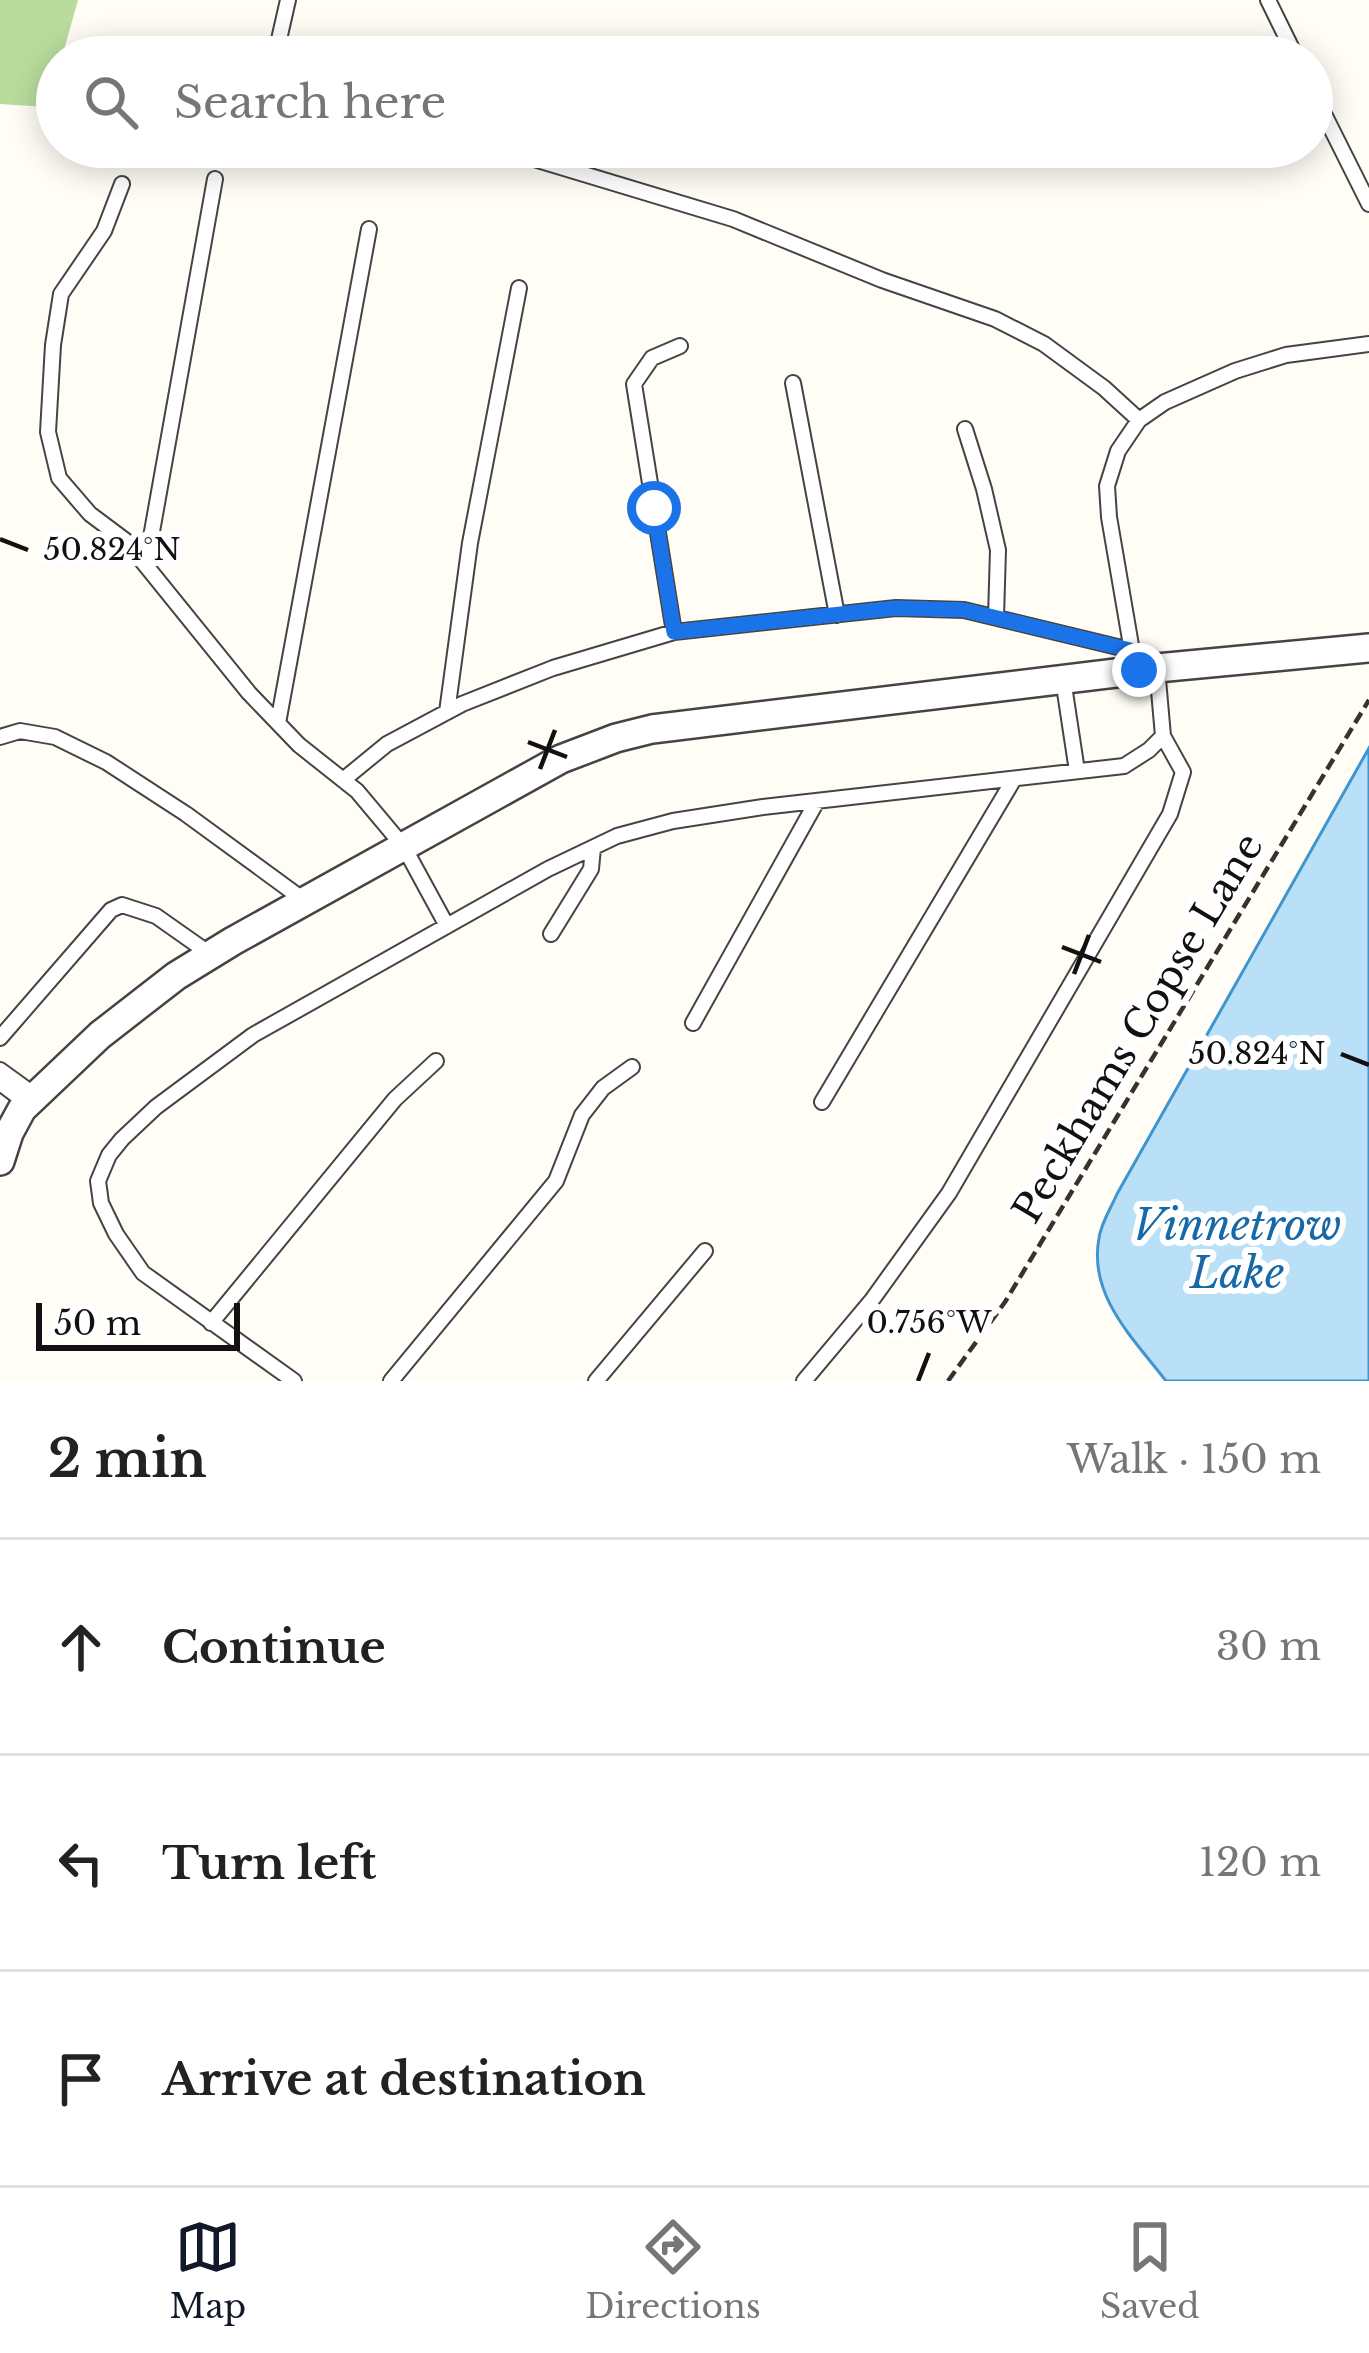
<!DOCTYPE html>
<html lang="en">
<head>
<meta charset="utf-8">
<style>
	:root { --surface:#fff; --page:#f6f6f6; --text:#222; --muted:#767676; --line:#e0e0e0; --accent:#111827 }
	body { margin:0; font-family:"Libre Baskerville",serif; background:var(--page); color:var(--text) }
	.scale { position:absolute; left:36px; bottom:30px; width:204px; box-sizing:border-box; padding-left:12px; border:6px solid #111; border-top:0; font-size:33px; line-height:42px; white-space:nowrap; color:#111; -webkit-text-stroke:9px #fff; paint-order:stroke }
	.stop { position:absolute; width:36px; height:36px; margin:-27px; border:9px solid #1a73e8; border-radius:50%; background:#fff }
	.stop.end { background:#1a73e8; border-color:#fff; box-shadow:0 3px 12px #0008 }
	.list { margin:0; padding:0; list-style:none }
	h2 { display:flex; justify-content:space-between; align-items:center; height:156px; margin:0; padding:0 48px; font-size:51px }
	h2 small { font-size:39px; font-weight:400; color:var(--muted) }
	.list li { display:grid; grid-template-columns:78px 1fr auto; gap:36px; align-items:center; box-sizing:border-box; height:216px; padding:0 48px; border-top:3px solid var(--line) }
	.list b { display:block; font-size:45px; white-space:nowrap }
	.list em { font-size:39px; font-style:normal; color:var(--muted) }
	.icon { flex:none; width:66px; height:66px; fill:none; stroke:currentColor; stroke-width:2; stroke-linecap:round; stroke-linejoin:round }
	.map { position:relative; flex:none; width:1369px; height:1381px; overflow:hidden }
	.search { position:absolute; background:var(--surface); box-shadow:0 6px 30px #0003; left:36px; right:36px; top:36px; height:132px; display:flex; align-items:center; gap:30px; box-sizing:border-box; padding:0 42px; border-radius:66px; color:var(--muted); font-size:45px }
	.sheet { height:804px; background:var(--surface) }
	nav { display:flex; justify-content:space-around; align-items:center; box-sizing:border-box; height:168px; border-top:3px solid var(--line); background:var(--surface); font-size:33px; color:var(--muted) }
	nav a { display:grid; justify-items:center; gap:6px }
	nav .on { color:var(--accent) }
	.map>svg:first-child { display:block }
	.forest { fill:#b9dc9c }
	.water { fill:#b9e0f7; stroke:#3f96cf; stroke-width:3 }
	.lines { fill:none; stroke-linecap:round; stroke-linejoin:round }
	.service-casing { stroke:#444; stroke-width:18 }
	.minor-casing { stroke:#444; stroke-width:32 }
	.path { stroke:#333; stroke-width:4.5; stroke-dasharray:12 6; stroke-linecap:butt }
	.service { stroke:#fff; stroke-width:14 }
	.minor { stroke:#fff; stroke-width:27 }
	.route { stroke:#1a73e8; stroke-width:15 }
	.ticks { fill:none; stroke:#111; stroke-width:4.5 }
	.labels { text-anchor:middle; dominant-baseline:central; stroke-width:12; stroke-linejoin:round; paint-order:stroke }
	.street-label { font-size:39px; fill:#111; stroke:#fff }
	.water-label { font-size:42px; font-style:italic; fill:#1768a6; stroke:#fff }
	.ticks-label { font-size:30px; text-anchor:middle; fill:#111; stroke:#fff; stroke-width:12; stroke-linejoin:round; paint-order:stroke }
</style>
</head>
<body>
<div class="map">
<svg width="1369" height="1381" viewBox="0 0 1369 1381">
	<rect width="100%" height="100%" fill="#fffdf5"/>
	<!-- forest -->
	<path class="forest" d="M0,0h78l-16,57h-5v17l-10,33 -47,-3z"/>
	<!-- water -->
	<path class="water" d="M1369,748v633h-203c-32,-42 -78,-85 -67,-143 2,-15 12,-30 18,-44z"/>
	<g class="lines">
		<!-- service casing -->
		<g class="service-casing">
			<path id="service" d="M1268,0l28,57
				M191,47l30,10
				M275,57l13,-57
				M1312,90l57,114
				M494,147l239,72 149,61 113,39 49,25 60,44 35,32
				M122,184l-18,47 -43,63 -8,51 -5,87 11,46 31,36 36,27 123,152 50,52 58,46 47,56 43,79
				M793,383l44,232
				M965,429l19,60 14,61 -2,67
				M146,565l69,-386
				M674,632l-40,-248 18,-26 28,-12
				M1133,657l-24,-140 -2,-31 11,-35 21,-31 26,-18 70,-31 51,-16 83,-11
				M1063,679l14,92
				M447,712l23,-169 49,-255
				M278,723l91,-494
				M0,737l20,-6 35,6 51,25 80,52 119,87
				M343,780l44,-36 75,-40 91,-36 121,-36 222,-24 68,2 166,40
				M551,934l40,-65 2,-21
				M693,1023l124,-222
				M0,1038l111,-128 11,-5 34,11 54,38
				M0,1070l36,26
				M0,1083l28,21
				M822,1102l192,-323
				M211,1323l184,-224 41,-38
				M294,1381l-151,-108 -27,-39 -15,-31 -3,-22 11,-26 13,-16 34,-32 97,-72 295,-166 69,-33 56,-15 90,-14 361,-41 25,-16 14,-14
				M391,1381l165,-200 26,-66 21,-27 29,-21
				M596,1381l109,-130
				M804,1381l68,-81 77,-107 221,-379 13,-42 -20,-36 -6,-68"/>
		</g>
		<!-- minor casing -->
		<g class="minor-casing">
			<path id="minor" d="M0,1161l9,-28 13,-24 78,-74 76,-59 57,-35 328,-182 55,-21 36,-9 505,-61 212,-20"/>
		</g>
		<!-- path -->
		<path class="path" d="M948,1381l57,-79 364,-602"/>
		<!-- service -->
		<use href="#service" class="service"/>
		<!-- minor -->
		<use href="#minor" class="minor"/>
	</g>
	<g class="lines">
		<!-- route -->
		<path class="route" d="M654,508l20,124 222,-24 68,2 166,40 9,20"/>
	</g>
	<!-- ticks -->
	<path class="ticks" d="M0,539l28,11M528,742l39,15M540,769l15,-39M1062,947l39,15M1074,974l15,-39M1341,1054l28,11M918,1381l11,-28"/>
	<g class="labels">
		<!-- street labels -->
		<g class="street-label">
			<text transform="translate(1138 1028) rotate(-59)">Peckhams Copse Lane</text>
		</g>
		<!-- water labels -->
		<g class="water-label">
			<text x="1237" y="1225">Vinnetrow<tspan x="1237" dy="48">Lake</tspan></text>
		</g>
	</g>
	<g class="ticks-label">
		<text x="112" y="560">50.824°N</text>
		<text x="1257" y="1064">50.824°N</text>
		<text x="929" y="1333">0.756°W</text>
	</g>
</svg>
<div class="scale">50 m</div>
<div class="stop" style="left:654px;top:508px"></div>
<div class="stop end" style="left:1139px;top:670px"></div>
<div class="search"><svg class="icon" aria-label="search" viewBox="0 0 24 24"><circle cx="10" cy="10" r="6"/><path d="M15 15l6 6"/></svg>Search here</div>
</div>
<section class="sheet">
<h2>2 min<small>Walk · 150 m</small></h2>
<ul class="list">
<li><svg class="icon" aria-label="ahead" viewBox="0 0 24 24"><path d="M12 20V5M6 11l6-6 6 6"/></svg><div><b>Continue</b></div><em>30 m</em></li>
<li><svg class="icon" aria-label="left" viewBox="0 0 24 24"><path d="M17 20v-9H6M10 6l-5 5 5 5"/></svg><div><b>Turn left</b></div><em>120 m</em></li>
<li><svg class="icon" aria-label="arrive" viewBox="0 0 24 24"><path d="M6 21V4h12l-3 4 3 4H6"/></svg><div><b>Arrive at destination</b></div></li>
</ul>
</section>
<nav>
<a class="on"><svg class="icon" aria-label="map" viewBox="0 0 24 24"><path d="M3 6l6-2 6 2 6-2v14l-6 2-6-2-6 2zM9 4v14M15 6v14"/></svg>Map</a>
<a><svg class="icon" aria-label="directions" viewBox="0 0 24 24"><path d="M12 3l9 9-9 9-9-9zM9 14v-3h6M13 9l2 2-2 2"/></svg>Directions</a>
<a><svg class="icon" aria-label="saved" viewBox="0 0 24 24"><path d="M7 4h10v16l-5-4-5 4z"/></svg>Saved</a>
</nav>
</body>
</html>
